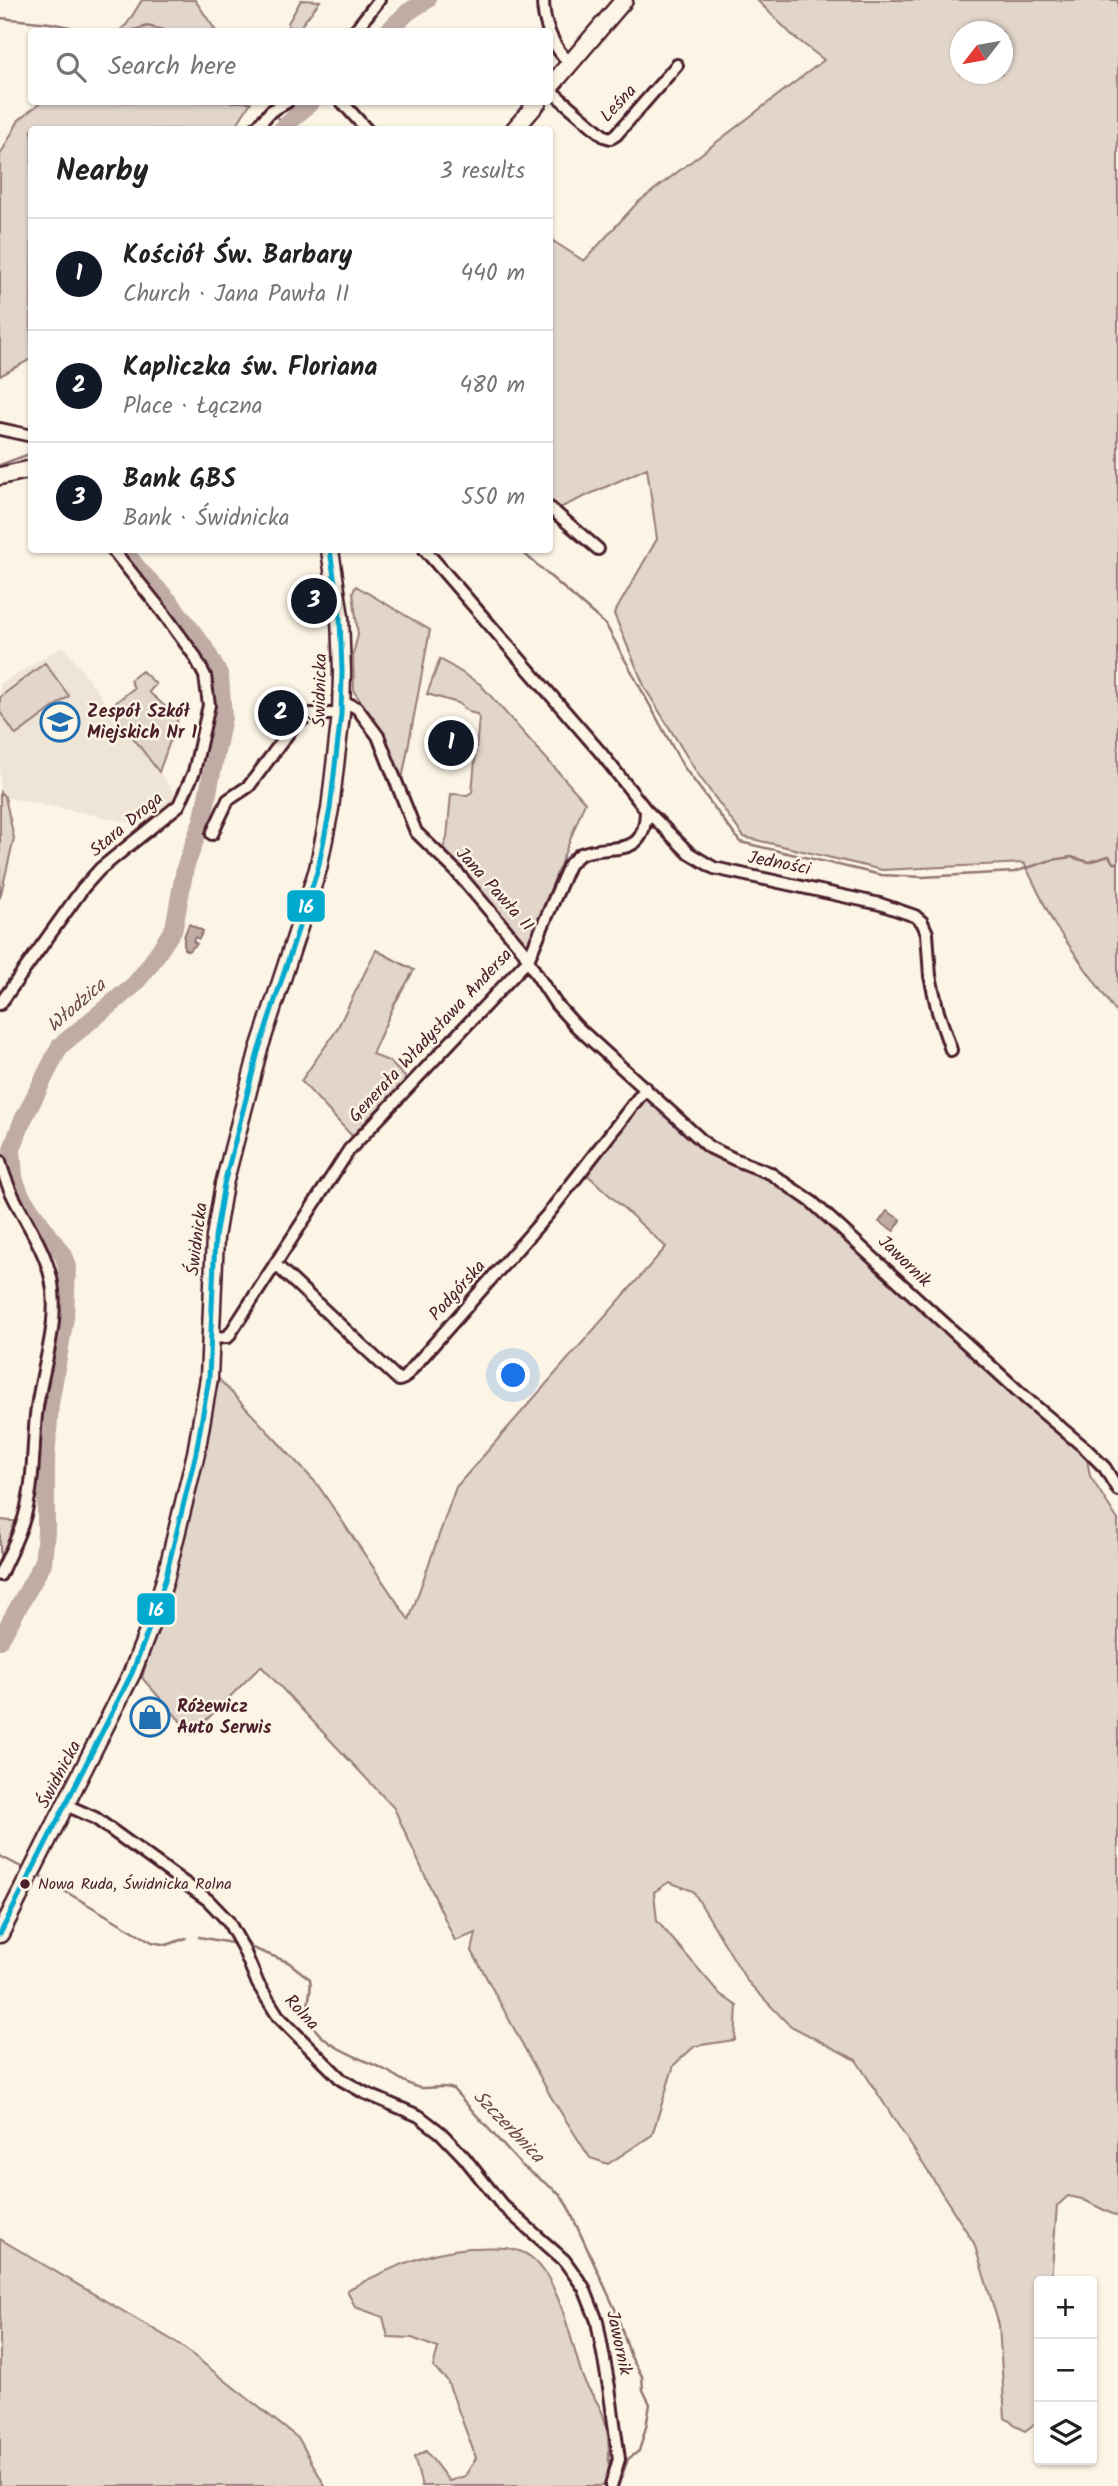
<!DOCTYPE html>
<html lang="en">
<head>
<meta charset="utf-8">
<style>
	:root { --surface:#fff; --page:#f2f2f2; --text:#222; --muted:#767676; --line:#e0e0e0; --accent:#111827 }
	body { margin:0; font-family:Kalam,sans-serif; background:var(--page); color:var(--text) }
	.controls { position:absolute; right:21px; bottom:21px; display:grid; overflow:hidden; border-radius:7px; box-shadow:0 2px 5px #0004 }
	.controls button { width:63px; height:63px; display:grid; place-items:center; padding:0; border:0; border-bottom:2px solid var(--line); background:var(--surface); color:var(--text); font:35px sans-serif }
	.compass { position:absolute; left:950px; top:21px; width:63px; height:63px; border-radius:50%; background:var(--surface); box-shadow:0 2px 5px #0004; rotate:239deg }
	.you { position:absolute; left:514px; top:1376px; width:24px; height:24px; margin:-18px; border:5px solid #fff; border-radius:50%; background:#1a73e8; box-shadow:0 0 0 10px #1a73e833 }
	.badge { display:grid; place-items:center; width:46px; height:46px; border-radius:50%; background:var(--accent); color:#fff; font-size:23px; font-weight:700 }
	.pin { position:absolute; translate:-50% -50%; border:4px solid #fff; box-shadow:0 2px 7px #0006 }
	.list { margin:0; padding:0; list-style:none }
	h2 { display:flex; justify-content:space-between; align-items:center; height:91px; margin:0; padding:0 28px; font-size:30px }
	h2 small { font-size:23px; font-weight:400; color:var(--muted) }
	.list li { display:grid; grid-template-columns:46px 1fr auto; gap:21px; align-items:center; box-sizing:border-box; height:112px; padding:0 28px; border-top:2px solid var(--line) }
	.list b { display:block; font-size:26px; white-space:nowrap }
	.list p { margin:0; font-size:23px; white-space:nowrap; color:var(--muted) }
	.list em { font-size:23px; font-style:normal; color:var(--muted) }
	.icon { flex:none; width:38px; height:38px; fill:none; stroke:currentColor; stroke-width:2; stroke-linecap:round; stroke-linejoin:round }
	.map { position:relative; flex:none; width:1118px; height:2486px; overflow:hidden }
	.search { position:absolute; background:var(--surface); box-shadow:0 2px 5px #0004; left:28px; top:28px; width:525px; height:77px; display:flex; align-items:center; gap:18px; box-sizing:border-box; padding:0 24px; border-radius:7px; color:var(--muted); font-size:26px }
	.panel { position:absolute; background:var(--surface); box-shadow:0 2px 5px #0004; left:28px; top:126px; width:525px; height:427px; border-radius:7px }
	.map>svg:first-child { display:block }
	.built { fill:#eee5d7 }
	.green { fill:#e2d5ca; stroke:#967a7a; stroke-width:2; fill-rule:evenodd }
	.water { fill:#c0aca5; stroke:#917474; stroke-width:2 }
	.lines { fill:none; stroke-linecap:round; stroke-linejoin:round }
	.stream { stroke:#917474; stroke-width:2.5 }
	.river { stroke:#c0aca5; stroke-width:18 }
	.street-casing { stroke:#4a1f2b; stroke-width:16 }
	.secondary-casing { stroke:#4a1f2b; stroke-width:21 }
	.street { stroke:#fcf5e5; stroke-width:10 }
	.secondary { stroke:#fcf5e5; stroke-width:16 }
	.bus-1-casing { stroke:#fcf5e5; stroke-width:10 }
	.bus-1 { stroke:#00a9ce; stroke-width:5 }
	.bus-dot { fill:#4a1f2b; stroke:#fcf5e5; stroke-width:2.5 }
	.labels { text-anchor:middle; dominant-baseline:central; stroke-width:5; stroke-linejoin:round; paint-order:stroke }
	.bus-label { font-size:16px; fill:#4a1f2b; stroke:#fcf5e5; text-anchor:start }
	.street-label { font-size:18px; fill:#4a1f2b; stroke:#fcf5e5 }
	.poi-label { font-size:18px; font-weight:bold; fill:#4a1f2b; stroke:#fcf5e5; text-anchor:start }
	.water-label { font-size:19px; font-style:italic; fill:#6d4950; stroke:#fcf5e5 }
	.line-badge { stroke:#fcf5e5; stroke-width:2.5 }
	.badge-label { font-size:19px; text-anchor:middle; font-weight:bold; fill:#fff }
</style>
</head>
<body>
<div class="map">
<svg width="1118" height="2486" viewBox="0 0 1118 2486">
	<rect width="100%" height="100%" fill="#fcf5e5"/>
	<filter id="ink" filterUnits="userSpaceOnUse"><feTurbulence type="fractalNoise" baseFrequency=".0143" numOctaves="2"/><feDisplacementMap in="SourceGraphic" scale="14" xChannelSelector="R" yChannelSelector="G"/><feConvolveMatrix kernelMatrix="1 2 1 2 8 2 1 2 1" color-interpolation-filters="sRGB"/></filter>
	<g filter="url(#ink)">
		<!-- built -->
		<path class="built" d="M63,646l114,150 -30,30 -142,-29 -5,-5v-108z"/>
		<!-- green -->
		<path class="green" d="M142,0h53l21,31h-97l8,-7z
			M301,0l19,1 -23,30h-9v-8z
			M757,0h361v1015l-64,-91 -30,-61 -142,7 -138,-33 -47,-64 -52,-85 -31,-74 43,-75 -10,-71 -94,43 -3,-2v-270l34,22 53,-58 187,-143 -31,-24zM960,32h42v42h-42z
			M41,102h210l-17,27 -202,1 -1,229 -31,17v-221l19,-35z
			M356,586l74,44 -28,150 -18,-47 -30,-41 -1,-38 5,-19 -5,-43z
			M440,659l40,25 105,118 -57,144 -85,-98 4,-10 4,-44 16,1 5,-3 7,-74 -2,-4 -8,-2 -11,-9 -31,-9z
			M45,663l24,33 -53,39 -16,-23v-15z
			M142,671l14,13 -7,8 29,26 -19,54 -49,-65 24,-19 -4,-8z
			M0,792l5,5 9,41 -14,60z
			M376,950l38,20 -20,35 -22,49 18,8 17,17 -55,57 -51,-55 35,-50z
			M646,1088l63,59 79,37 297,264 5,28 28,44v697l-36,-18 -14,-3 -11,10 -6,75h-12l-1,140 -13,10 -20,-13 -6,-93 -25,-82 -118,-183 -67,-35 -42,-44 -54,-90 -24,-9 -15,10 3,29 63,73 17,12 -2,34 -40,6 -21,19 -22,70 -44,29 -18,-6 -39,-61 -79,-146 4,-18 -21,8 -61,-133 -133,-142 -69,68 -50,-56 43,-147 31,-155 101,108 92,136 47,-133 210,-240 -84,-77z
			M0,1520l23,2 -23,55z
			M0,2239l179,105 120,95 26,47h-325z
			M470,2248c21,0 44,-4 62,10 28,23 39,84 50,117 4,13 15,24 20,37 9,23 7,50 6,74h-186l-8,-29 12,-6 23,30 16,-5 11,-18 -29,-78 -14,-13 5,-19 -26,-10 -24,-1 -5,-20 -28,-10 -8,-17c39,-20 79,-39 123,-42z"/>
		<!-- water -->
		<path class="water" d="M189,924l14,7 -4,8 -4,-2 -2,4 4,3 -9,7 -4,-2v-12z
			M887,1211l14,9 -7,11 -15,-9z"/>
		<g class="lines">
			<!-- stream -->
			<path class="stream" d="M0,18l50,5 43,9
				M127,32l21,-6 22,6
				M277,116l8,10
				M0,465l32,-12
				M520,550l86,75 77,141 57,76 141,33 42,2 91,-5 38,-12 19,-3 18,5 20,-6 4,7h5
				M0,1856l25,13
				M37,1875l115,67 15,3 19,-7
				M199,1937l38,7
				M247,1946l41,16 22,17c3,12 -5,26 -1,38 9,30 54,41 78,54 11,6 21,15 34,17 11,1 21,-4 32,1l68,76 39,29 8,13 47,102 16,48 11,19 1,14 7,14 -4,23 -7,24 -11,8 -10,27"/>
			<!-- river -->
			<path class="river" d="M387,32l21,-20 19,-12
				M281,130l30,-28
				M0,1640l43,-77 3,-31v-72l4,-56 15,-86 2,-52 -4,-11 -42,-59 -7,-18 -2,-29 10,-27 38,-76 74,-61 16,-20 24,-37 11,-60 18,-50 20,-101 -3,-41 -16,-29 -34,-45 -30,-31 -17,-21"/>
			<!-- street casing -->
			<g class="street-casing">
				<path id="street" d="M543,0c0,23 10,48 27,63
					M354,32l25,-32
					M550,90l54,46 7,2 5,-3 61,-70
					M342,102l25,28
					M254,130l17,-19 16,-9
					M0,429l32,7
					M550,508l48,41
					M425,550l176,203 45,57 43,43 25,15 166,36 35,12 7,6 5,11 3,43 8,36 13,38
					M342,704l9,1 6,3 21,28 38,96 39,38 67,79 13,23 21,32 20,22 133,121 25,12 36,14 42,29 216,198 57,48 20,20 13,22
					M212,834l16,-34 21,-14 46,-62 16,-10h30
					M0,1004l83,-116 17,-19 79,-64 15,-33 15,-67 -4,-29 -11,-21 -32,-44 -49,-61
					M0,1161c10,43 41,74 51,117 10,46 -10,91 -15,137 -3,31 -2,65 -10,96 -5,22 -17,43 -26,64
					M275,1264l124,116 5,-2 144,-164 98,-126
					M210,1338l18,-1 121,-187 179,-190 41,-95c4,-4 8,-9 12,-11 30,-12 64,8 65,-44
					M66,1805l29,13 113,82 20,21 15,27 15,36 20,32 64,64 23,13 54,23 22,17 23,24 38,48 62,55 20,28 13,33 12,66 10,72 -8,27"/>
			</g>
			<!-- secondary casing -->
			<g class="secondary-casing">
				<path id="secondary" d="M550,87l74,-87
					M514,130l24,-28
					M0,476l32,-7
					M0,1934l132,-261 20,-52 13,-41 31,-127 13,-75 6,-141 9,-53 34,-132 60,-183 12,-60 11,-95 1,-42 -2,-55 -10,-67"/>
			</g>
			<!-- street -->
			<use href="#street" class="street"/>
			<!-- secondary -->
			<use href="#secondary" class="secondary"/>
			<!-- bus-1 casing -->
			<g class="bus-1-casing">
				<path id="bus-1" d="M0,1934l132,-261 20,-52 13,-41 31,-127 13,-75 6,-141 9,-53 34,-132 60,-183 12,-60 11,-95 1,-42 -2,-55 -10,-67"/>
			</g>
			<!-- bus-1 -->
			<use href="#bus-1" class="bus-1"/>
		</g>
	</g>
	<!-- icons -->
	<defs>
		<g id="school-ring" transform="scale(2.0125)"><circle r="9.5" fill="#fcf5e5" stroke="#1f6fb2" stroke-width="1.5"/><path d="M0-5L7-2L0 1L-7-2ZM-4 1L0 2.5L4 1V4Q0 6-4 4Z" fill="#1f6fb2"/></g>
		<g id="shop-ring" transform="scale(2.0125)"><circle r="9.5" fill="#fcf5e5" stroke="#1f6fb2" stroke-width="1.5"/><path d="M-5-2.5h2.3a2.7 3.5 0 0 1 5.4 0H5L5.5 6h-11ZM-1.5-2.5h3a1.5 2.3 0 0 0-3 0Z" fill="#1f6fb2"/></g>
	</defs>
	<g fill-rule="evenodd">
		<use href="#school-ring" x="60" y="722"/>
		<use href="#shop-ring" x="150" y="1717"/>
	</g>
	<!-- markers -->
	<circle class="bus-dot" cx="25" cy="1884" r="6"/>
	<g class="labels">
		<!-- bus labels -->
		<g class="bus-label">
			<text x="38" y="1884">Nowa Ruda, Świdnicka Rolna</text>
		</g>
		<!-- street labels -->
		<g class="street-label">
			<text transform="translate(619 104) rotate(-47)">Leśna</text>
			<text transform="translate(321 690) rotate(-89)">Świdnicka</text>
			<text transform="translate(127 825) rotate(-40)">Stara Droga</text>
			<text transform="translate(779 864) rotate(11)">Jedności</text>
			<text transform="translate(494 890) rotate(48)">Jana Pawła II</text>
			<text transform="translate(431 1036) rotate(-47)">Generała Władysława Andersa</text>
			<text transform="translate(198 1239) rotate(-83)">Świdnicka</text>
			<text transform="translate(904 1262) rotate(44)">Jawornik</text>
			<text transform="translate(458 1291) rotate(-48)">Podgórska</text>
			<text transform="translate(60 1775) rotate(-62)">Świdnicka</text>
			<text transform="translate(301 2013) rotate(47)">Rolna</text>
			<text transform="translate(618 2343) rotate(78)">Jawornik</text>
		</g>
		<!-- poi labels -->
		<g class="poi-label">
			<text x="87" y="712">Zespół Szkół<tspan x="87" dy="21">Miejskich Nr 1</tspan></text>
			<text x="177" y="1707">Różewicz<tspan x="177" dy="21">Auto Serwis</tspan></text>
		</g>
		<!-- water labels -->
		<g class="water-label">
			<text transform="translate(77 1006) rotate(-41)">Włodzica</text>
			<text transform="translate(508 2127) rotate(46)">Szczerbnica</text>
		</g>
	</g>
	<g class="line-badge">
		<rect x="286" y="889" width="40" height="34" rx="7" fill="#00a9ce"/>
		<rect x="136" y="1592" width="40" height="34" rx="7" fill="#00a9ce"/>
	</g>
	<g class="badge-label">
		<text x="306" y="913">16</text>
		<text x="156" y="1616">16</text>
	</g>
</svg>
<div class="controls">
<button>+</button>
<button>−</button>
<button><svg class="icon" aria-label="layers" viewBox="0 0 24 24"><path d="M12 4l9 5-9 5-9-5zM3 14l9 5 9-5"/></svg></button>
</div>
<svg class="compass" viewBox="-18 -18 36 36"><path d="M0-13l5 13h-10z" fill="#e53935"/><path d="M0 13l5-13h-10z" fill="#767676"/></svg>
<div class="you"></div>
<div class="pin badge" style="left:451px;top:743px">1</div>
<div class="pin badge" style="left:281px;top:713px">2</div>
<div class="pin badge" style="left:314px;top:601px">3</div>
<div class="search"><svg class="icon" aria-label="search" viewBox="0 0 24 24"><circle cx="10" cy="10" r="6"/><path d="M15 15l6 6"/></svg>Search here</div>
<section class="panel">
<h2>Nearby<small>3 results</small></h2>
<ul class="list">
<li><span class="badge">1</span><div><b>Kościół Św. Barbary</b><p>Church · Jana Pawła II</p></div><em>440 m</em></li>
<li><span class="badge">2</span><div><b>Kapliczka św. Floriana</b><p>Place · Łączna</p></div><em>480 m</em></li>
<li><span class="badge">3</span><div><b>Bank GBS</b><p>Bank · Świdnicka</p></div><em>550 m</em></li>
</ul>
</section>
</div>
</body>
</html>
